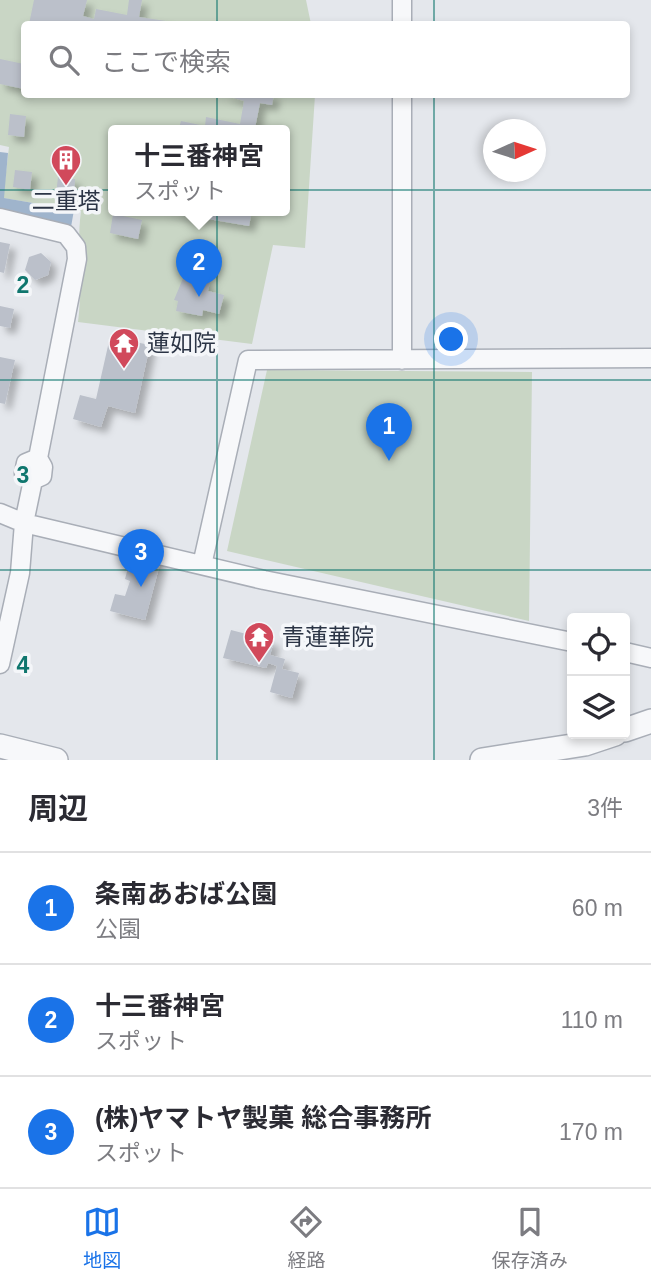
<!DOCTYPE html>
<html lang="ja">
<head>
<meta charset="utf-8">
<style>
	:root { --surface:#fff; --page:#f7f7f7; --text:#2b2b33; --muted:#7c7c81; --line:#e1e1e2; --accent:#1a73e8 }
	body { margin:0; font-family:Helvetica,"Noto Sans JP",sans-serif; background:var(--page); color:var(--text) }
	.controls { position:absolute; right:21px; bottom:21px; display:grid; overflow:hidden; border-radius:7px; box-shadow:0 4px 10px #0003 }
	.controls button { width:63px; height:63px; display:grid; place-items:center; padding:0; border:0; border-bottom:2px solid var(--line); background:var(--surface); color:var(--text); font:35px sans-serif }
	.compass { position:absolute; left:483px; top:119px; width:63px; height:63px; border-radius:50%; background:var(--surface); box-shadow:0 4px 10px #0003; rotate:87deg }
	.you { position:absolute; left:452px; top:340px; width:24px; height:24px; margin:-18px; border:5px solid #fff; border-radius:50%; background:#1a73e8; box-shadow:0 0 0 10px #1a73e833 }
	.badge { display:grid; place-items:center; width:46px; height:46px; border-radius:50%; background:var(--accent); color:#fff; font-size:23px; font-weight:700 }
	.pin { position:absolute; translate:-50% -58px; filter:drop-shadow(0 2px 4px #0008) }
	.pin::after { content:''; position:absolute; top:37px; width:24px; height:21px; background:inherit; clip-path:polygon(0 0,100% 0,50% 100%) }
	.popup { position:absolute; left:108px; top:125px; width:182px; height:91px; box-sizing:border-box; display:grid; place-content:center; border-radius:7px; background:var(--surface); filter:drop-shadow(0 2px 5px #0005); font-size:23px; white-space:nowrap; color:var(--muted) }
	.popup b { font-size:26px; color:var(--text) }
	.popup::after { content:''; position:absolute; left:50%; top:100%; margin-left:-14px; border:14px solid transparent; border-top-color:var(--surface) }
	.list { margin:0; padding:0; list-style:none }
	h2 { display:flex; justify-content:space-between; align-items:center; height:91px; margin:0; padding:0 28px; font-size:30px }
	h2 small { font-size:23px; font-weight:400; color:var(--muted) }
	.list li { display:grid; grid-template-columns:46px 1fr auto; gap:21px; align-items:center; box-sizing:border-box; height:112px; padding:0 28px; border-top:2px solid var(--line) }
	.list b { display:block; font-size:26px; white-space:nowrap }
	.list p { margin:0; font-size:23px; white-space:nowrap; color:var(--muted) }
	.list em { font-size:23px; font-style:normal; color:var(--muted) }
	.icon { flex:none; width:38px; height:38px; fill:none; stroke:currentColor; stroke-width:2; stroke-linecap:round; stroke-linejoin:round }
	.map { position:relative; flex:none; width:651px; height:760px; overflow:hidden }
	.search { position:absolute; background:var(--surface); box-shadow:0 4px 10px #0003; left:21px; right:21px; top:21px; height:77px; display:flex; align-items:center; gap:18px; box-sizing:border-box; padding:0 24px; border-radius:7px; color:var(--muted); font-size:26px }
	.sheet { height:427px; background:var(--surface) }
	nav { display:flex; justify-content:space-around; align-items:center; box-sizing:border-box; height:98px; border-top:2px solid var(--line); background:var(--surface); font-size:19px; color:var(--muted) }
	nav a { display:grid; justify-items:center; gap:4px }
	nav .on { color:var(--accent) }
	.map>svg:first-child { display:block }
	.green { fill:#c9d6c5; fill-rule:evenodd }
	.water { fill:#9fb4cc }
	.building { fill:#bbc0ca; filter:url(#shadow) }
	.lines { fill:none; stroke-linecap:round; stroke-linejoin:round }
	.minor-casing { stroke:#a9aeb7; stroke-width:21 }
	.tertiary-casing { stroke:#a9aeb7; stroke-width:26 }
	.minor { stroke:#f7f8fa; stroke-width:18 }
	.tertiary { stroke:#f7f8fa; stroke-width:23 }
	.grid { fill:none; stroke:#0f766e; stroke-width:2; stroke-opacity:0.55 }
	.labels { text-anchor:middle; dominant-baseline:central; stroke-width:7; stroke-linejoin:round; paint-order:stroke }
	.poi-label { font-size:23px; fill:#2b3445; stroke:#f4f6f9; text-anchor:start }
	.grid-label { font-size:23px; text-anchor:middle; font-weight:bold; fill:#0f766e; stroke:#f4f6f9; stroke-width:7; stroke-linejoin:round; paint-order:stroke }
</style>
</head>
<body>
<div class="map">
<svg width="651" height="760" viewBox="0 0 651 760">
	<defs>
		<filter id="shadow"><feDropShadow dx="6" dy="6" stdDeviation="3.5" flood-color="#0004"/></filter>
	</defs>
	<rect width="100%" height="100%" fill="#e4e7ec"/>
	<!-- green -->
	<path class="green" d="M0,0h306l5,24h-287v70l291,1 -10,153 -32,-3 -21,99 -174,-22c5,-38 -2,-74 3,-111l-78,-13 6,-51 -9,-2zM113,131h172v80h-172z
		M267,370l265,2 -3,249 -302,-70z"/>
	<!-- water -->
	<path class="water" d="M0,152l8,1 -4,45 70,12 -3,17 -71,-14z"/>
	<!-- building -->
	<path class="building" d="M34,0h53l-4,16 11,3 2,-10 31,6 2,-15h13l-3,17 27,4v3h-137z
		M0,59l24,5v25l-24,-5z
		M220,94h54l-2,11 -12,-2 -5,25 7,3h-84l3,-10 24,5 1,-9 34,7 4,-23z
		M10,114l16,2 -2,21 -16,-2z
		M15,170l17,2 -2,18 -17,-3z
		M58,177l17,2 -1,17 -18,-1z
		M161,211h91l-3,15z
		M113,214l29,6 -4,19 -28,-6z
		M0,242l10,2 -6,29 -4,-1z
		M41,253l10,9 -3,13 -13,5 -10,-10 4,-13z
		M184,276l26,6 -2,9 16,4 -5,19 -16,-4 -1,6 -26,-5 2,-10 -4,-1z
		M0,306l14,3 -4,19 -10,-2z
		M110,337l40,8 -15,68 -27,-7 -7,21 -28,-8 7,-24 16,4z
		M0,357l15,3 -10,44 -5,-1z
		M132,553l29,7 -16,60 -35,-9 5,-17 10,2 5,-15 -5,-2z
		M231,630l43,11 -4,14 15,4 -3,10 17,4 -7,25 -22,-6 7,-26 -9,-3 -2,5 -43,-10z"/>
	<g class="lines">
		<!-- minor casing -->
		<g class="minor-casing">
			<path id="minor" d="M402,24v-24
				M0,218l66,16 10,13 1,12 -39,199 5,9 -1,9 -9,4
				M402,360v-266
				M33,480l-9,-7 2,-10 12,-5
				M0,513l24,10 240,57 308,62
				M202,565l46,-205 403,-2
				M625,652l26,6
				M0,664l20,-91 4,-50 9,-43"/>
		</g>
		<!-- tertiary casing -->
		<g class="tertiary-casing">
			<path id="tertiary" d="M625,730l26,-9
				M0,746l56,14
				M482,760l103,-16 30,-10"/>
		</g>
		<!-- minor -->
		<use href="#minor" class="minor"/>
		<!-- tertiary -->
		<use href="#tertiary" class="tertiary"/>
	</g>
	<!-- grid -->
	<path class="grid" d="M217,0v24M434,0v24M217,94v666M434,94v666M0,190h651M0,380h651M0,570h651"/>
	<!-- icons -->
	<defs>
		<g id="building-pin" transform="scale(1.575)"><path d="M0 17L-7.5 6A9.5 9.5 0 1 1 7.5 6Z" fill="#d1495b" stroke="#f4f6f9"/><path d="M-4-6H4V6H1V3H-1V6H-4ZM-2.5-4.3h1.7v1.8h-1.7ZM.8-4.3h1.7v1.8H.8ZM-2.5-1h1.7V.8h-1.7ZM.8-1h1.7V.8H.8Z" fill="#fff"/></g>
		<g id="temple-pin" transform="scale(1.575)"><path d="M0 17L-7.5 6A9.5 9.5 0 1 1 7.5 6Z" fill="#d1495b" stroke="#f4f6f9"/><path d="M0-6L5-2H3V0L6.5 2.5H4V6H1.5V3h-3V6H-4V2.5H-6.5L-3 0V-2H-5Z" fill="#fff"/></g>
	</defs>
	<g fill-rule="evenodd">
		<use href="#building-pin" x="66" y="160"/>
		<use href="#temple-pin" x="124" y="343"/>
		<use href="#temple-pin" x="259" y="637"/>
	</g>
	<g class="labels">
		<!-- poi labels -->
		<g class="poi-label">
			<text x="66" y="201" text-anchor="middle">二重塔</text>
			<text x="147" y="343">蓮如院</text>
			<text x="282" y="637">青蓮華院</text>
		</g>
	</g>
	<g class="grid-label">
		<text x="23" y="293">2</text>
		<text x="23" y="483">3</text>
		<text x="23" y="673">4</text>
	</g>
</svg>
<div class="controls">
<button><svg class="icon" aria-label="locate" viewBox="0 0 24 24"><circle cx="12" cy="12" r="6"/><path d="M12 2v4M12 18v4M2 12h4M18 12h4"/></svg></button>
<button><svg class="icon" aria-label="layers" viewBox="0 0 24 24"><path d="M12 4l9 5-9 5-9-5zM3 14l9 5 9-5"/></svg></button>
</div>
<svg class="compass" viewBox="-18 -18 36 36"><path d="M0-13l5 13h-10z" fill="#e53935"/><path d="M0 13l5-13h-10z" fill="#7c7c81"/></svg>
<div class="you"></div>
<div class="pin badge" style="left:389px;top:461px">1</div>
<div class="pin badge" style="left:199px;top:297px">2</div>
<div class="popup"><b>十三番神宮</b>スポット</div>
<div class="pin badge" style="left:141px;top:587px">3</div>
<div class="search"><svg class="icon" aria-label="search" viewBox="0 0 24 24"><circle cx="10" cy="10" r="6"/><path d="M15 15l6 6"/></svg>ここで検索</div>
</div>
<section class="sheet">
<h2>周辺<small>3件</small></h2>
<ul class="list">
<li><span class="badge">1</span><div><b>条南あおば公園</b><p>公園</p></div><em>60 m</em></li>
<li><span class="badge">2</span><div><b>十三番神宮</b><p>スポット</p></div><em>110 m</em></li>
<li><span class="badge">3</span><div><b>(株)ヤマトヤ製菓 総合事務所</b><p>スポット</p></div><em>170 m</em></li>
</ul>
</section>
<nav>
<a class="on"><svg class="icon" aria-label="map" viewBox="0 0 24 24"><path d="M3 6l6-2 6 2 6-2v14l-6 2-6-2-6 2zM9 4v14M15 6v14"/></svg>地図</a>
<a><svg class="icon" aria-label="directions" viewBox="0 0 24 24"><path d="M12 3l9 9-9 9-9-9zM9 14v-3h6M13 9l2 2-2 2"/></svg>経路</a>
<a><svg class="icon" aria-label="saved" viewBox="0 0 24 24"><path d="M7 4h10v16l-5-4-5 4z"/></svg>保存済み</a>
</nav>
</body>
</html>
